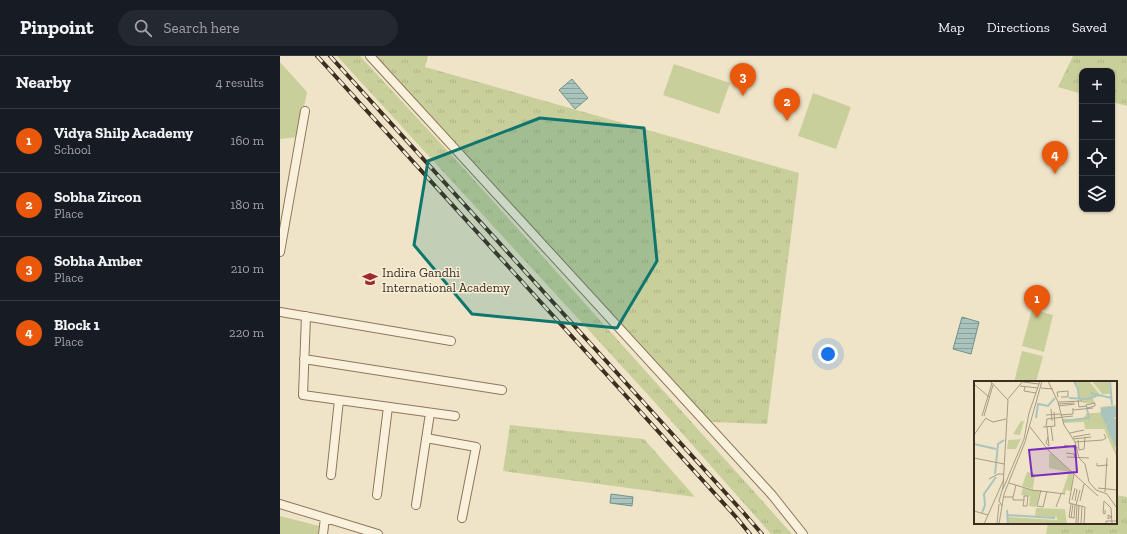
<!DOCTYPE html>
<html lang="en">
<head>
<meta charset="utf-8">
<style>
	:root { --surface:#171b24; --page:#242831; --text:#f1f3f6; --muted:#9ea1a6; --line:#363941; --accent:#ea580c }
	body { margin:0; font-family:"Zilla Slab",serif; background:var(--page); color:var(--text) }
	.controls { position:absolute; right:12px; top:12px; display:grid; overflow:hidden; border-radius:8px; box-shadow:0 1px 3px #0004 }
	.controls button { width:36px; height:36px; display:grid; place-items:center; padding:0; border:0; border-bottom:1px solid var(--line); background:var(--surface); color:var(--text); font:20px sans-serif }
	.you { position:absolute; left:548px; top:298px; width:14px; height:14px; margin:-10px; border:3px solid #fff; border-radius:50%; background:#1a73e8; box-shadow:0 0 0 6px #1a73e833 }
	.badge { display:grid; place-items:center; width:26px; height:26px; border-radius:50%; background:var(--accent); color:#fff; font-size:13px; font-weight:700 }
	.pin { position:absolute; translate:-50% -33px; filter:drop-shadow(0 1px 2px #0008) }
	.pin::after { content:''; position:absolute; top:21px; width:14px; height:12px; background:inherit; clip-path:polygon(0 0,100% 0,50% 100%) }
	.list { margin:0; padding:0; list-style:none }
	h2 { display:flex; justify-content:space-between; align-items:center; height:52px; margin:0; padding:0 16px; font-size:17px }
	h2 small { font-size:13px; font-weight:400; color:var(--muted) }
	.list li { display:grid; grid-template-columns:26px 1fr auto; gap:12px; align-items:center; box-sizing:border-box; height:64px; padding:0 16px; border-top:1px solid var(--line) }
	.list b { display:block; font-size:15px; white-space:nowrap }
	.list p { margin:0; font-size:13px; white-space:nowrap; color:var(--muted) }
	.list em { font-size:13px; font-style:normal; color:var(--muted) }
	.icon { flex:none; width:22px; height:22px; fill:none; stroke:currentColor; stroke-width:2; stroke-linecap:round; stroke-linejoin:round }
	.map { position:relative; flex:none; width:847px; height:478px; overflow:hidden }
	header { display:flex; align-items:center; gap:24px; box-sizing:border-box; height:56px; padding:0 20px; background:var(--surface); border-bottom:1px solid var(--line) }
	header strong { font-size:19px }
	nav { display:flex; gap:22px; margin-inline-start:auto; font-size:14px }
	.search { width:280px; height:36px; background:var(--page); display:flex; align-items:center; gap:10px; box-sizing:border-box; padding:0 14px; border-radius:22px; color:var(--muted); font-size:15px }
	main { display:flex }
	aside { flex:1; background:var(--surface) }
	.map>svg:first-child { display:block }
	.grass { fill:url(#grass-tufts) }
	.green { fill:#c9cf9b }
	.water { fill:url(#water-rules); stroke:#6f938a }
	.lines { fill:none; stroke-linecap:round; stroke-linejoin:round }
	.street-casing { stroke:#8d765c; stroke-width:10 }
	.street { stroke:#faf1dc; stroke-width:8 }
	.rail-casing { stroke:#3d2e20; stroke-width:4 }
	.rail { stroke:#f7eed8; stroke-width:2.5; stroke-dasharray:8; stroke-linecap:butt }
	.marked { fill:#0f766e; fill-opacity:0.2; stroke:#0f766e; stroke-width:3; stroke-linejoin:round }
	.labels { text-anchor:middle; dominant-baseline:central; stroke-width:3; stroke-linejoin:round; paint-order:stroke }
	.poi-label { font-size:13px; fill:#3d2e20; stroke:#f7eed8; text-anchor:start }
	.inset-river { fill:none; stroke:#a9c4bc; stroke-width:2 }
	.inset-road { fill:none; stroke:#a89b85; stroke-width:1 }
	.view { fill:#7b2cbf; fill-opacity:0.15; stroke:#7b2cbf; stroke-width:2 }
	.inset-edge { fill:none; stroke:#3d2e20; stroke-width:2 }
</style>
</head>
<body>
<header>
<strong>Pinpoint</strong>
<div class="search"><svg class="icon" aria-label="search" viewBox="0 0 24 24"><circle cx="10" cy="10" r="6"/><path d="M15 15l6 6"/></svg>Search here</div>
<nav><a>Map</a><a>Directions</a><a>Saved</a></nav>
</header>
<main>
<aside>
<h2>Nearby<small>4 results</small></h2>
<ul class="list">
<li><span class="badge">1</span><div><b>Vidya Shilp Academy</b><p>School</p></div><em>160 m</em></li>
<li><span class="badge">2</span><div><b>Sobha Zircon</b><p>Place</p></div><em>180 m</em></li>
<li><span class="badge">3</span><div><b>Sobha Amber</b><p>Place</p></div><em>210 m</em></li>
<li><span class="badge">4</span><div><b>Block 1</b><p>Place</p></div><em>220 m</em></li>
</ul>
</aside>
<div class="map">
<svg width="847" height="478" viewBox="0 0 847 478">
	<defs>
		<pattern id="grass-tufts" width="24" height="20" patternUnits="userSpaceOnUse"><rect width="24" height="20" fill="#c9cf9b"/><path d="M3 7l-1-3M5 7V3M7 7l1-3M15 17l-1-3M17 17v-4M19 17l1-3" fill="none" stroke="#aeb285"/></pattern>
		<pattern id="water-rules" width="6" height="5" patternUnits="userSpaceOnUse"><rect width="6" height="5" fill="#a9c4bc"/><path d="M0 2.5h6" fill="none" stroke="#8ba098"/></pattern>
	</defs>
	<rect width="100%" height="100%" fill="#f0e4c8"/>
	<!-- grass -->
	<path class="grass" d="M57,0h23l97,105 335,373h-21l-121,-137z
		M96,0h52l-3,11 374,106 -32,251 -56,-2z
		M793,0h54v50l-15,-4v-31h-30v23l-24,-7z
		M230,369l134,14 51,58 -192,-26z
		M836,439l11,2v37h-81l2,-11h68z"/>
	<!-- green -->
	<path class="green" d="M0,6l27,30 -9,45 -18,2z
		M394,8l56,19 -11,31 -56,-19z
		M533,37l38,14 -15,42 -38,-13z
		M752,253l21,6 -9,37 -22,-6z
		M742,295l21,5 -7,26h-22z
		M0,460l39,10 -1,8h-38z"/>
	<!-- water -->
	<path class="water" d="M292,23l16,19 -13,11 -16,-19z
		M682,261l17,5 -8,32 -18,-5z
		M331,438l22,3 -1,9 -22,-3z"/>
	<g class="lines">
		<!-- street casing -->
		<g class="street-casing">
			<path id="street" d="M90,0l402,439 31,39
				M0,196l25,-141
				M0,256l171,29
				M26,260l-3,79 152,21
				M24,303l198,31
				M146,382l50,9 -14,71
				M51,419l8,-75
				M97,439l11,-88
				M0,448l98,30
				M136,449l14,-92
				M43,478l2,-16"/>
		</g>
		<!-- street -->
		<use href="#street" class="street"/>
		<!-- rail casing -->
		<g class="rail-casing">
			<path id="rail" d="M37,0l419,461 14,17
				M50,0l412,455 20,23"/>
		</g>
		<!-- rail -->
		<use href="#rail" class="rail"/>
	</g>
	<!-- marked area -->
	<path class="marked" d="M260,62l104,10 13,133 -40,67 -145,-14 -58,-69 14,-84z"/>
	<!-- icons -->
	<defs>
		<g id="school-bare" transform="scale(1.2)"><path d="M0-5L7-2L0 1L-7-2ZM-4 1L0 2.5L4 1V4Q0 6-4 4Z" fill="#9e2a2b" stroke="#f7eed8" stroke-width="2.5" paint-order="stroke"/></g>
	</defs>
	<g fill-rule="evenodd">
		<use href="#school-bare" x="90" y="223"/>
	</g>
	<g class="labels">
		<!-- poi labels -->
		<g class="poi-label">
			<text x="102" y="216">Indira Gandhi<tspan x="102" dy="15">International Academy</tspan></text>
		</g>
	</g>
	<!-- overview -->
	<g transform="translate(694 325)">
		<rect width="143" height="143" fill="#f0e4c8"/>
		<path d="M113,32h10l8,16h-20l-1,-7 -21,1 -1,-4h21zM47,58l-5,10h-9l1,-9zM75,73h3l21,20 -2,17 -5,-1 -1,4 -3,-1 7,-21 -20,-4zM53,91l8,2 -2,15 -11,-3zM49,107l17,3 -4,16 -7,-1 1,-10 -9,-1zM62,127l29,1 2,15h-59v-7l49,3v-3l-22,-1z" fill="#c9cf9b"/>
		<path d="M100,0h15l12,15 -8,2 2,6 -12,-1 -4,-3 -1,-14zM118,0h17l1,13h-8zM47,40h3l-4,14 -7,-1z" fill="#c9cf9b"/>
		<path d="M143,24l-11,19 6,-5 -6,7 8,14 3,18 -20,-45 4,-1 -1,-5z" fill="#c9cf9b"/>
		<path d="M139,25l4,2v9l-4,1 4,1v31l-11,-24 6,-7 -6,6 -5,-10v-7z" fill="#a9c4bc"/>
		<path class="inset-river" d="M100,0l4,8 1,10M136,0l2,24M117,12l20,5M95,17l18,1 9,-3M62,37l2,-14 10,2 7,-8M89,40l26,-3 -2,-9M0,63l22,5M21,93l3,-30 6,-4M33,129l1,14M8,132l3,-8 -1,-11 12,-17M33,134l48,3"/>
		<path class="inset-road" d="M16,0l18,19 -5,87 -4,14 3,5M74,0l10,21 6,23 11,17 4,16 6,6 4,18 7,8 11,4 10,14M49,1l16,2M0,3l15,13M46,5l18,2M51,5l-1,5 12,2M67,7l12,1M84,16l-1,-5 11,-1v6h-7M34,18l15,-18M104,19l1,7 7,-1M84,21l24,-1M121,22v3l-8,2 -1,-3zM84,23l16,-1M85,25l16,-2M77,28l1,12M99,29l20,-2M72,34l14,-1M86,34l13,-1v-6M8,35l10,-33M10,35l9,-31M11,37l8,4 13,-3M56,46l19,24 49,45M69,46l12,-1 -1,-14M72,46l1,-8 26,-3M73,46l2,19 -3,-3 2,-6M77,46l2,14M96,52l14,-3M0,54l11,-16M99,56l17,-3M99,58l18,-2M104,59l1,10 5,-1 1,-12M101,61l28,-2 3,-2 -2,-4M90,64l14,3M92,72l8,1 1,4M93,76l22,1M0,77l30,6M123,82v3l11,-1M100,93l-5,29 16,4 -1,17M15,98l9,-5h6M35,102l23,7 33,4M124,107l19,2M29,108l21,-50 5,-26 11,-32M67,109l-4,16 6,1 4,-16M131,111l2,-34M30,116h9v3h11v-4h4l-1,10h-4l1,-6M39,116l3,-12M98,119l3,-12M101,120l2,-12M106,120l4,-17M130,120l7,7 1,16M130,120l-1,12 2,1v-4M97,123l-2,13 5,1 1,-13M102,124l4,-15M82,126l5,-13M0,130l14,4M137,136l-3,2v-4l4,2M97,137l2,-14M102,142l1,-18M132,142v-2h11M10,143l20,-45M23,143l2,-20M25,143l5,-30 21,-52 17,-61M104,143l1,-18M107,143l1,-18"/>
		<path class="view" d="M101,65l2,26 -45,4 -3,-26z"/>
		<rect width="143" height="143" class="inset-edge"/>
	</g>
</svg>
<div class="controls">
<button>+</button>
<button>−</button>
<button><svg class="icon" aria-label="locate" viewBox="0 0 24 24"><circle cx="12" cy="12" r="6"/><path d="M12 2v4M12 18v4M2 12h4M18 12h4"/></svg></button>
<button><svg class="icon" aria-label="layers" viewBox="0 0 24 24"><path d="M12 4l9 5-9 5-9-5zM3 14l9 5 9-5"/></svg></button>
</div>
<div class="you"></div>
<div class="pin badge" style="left:757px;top:262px">1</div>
<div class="pin badge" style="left:507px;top:65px">2</div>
<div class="pin badge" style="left:463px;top:40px">3</div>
<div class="pin badge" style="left:775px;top:118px">4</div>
</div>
</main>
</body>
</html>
